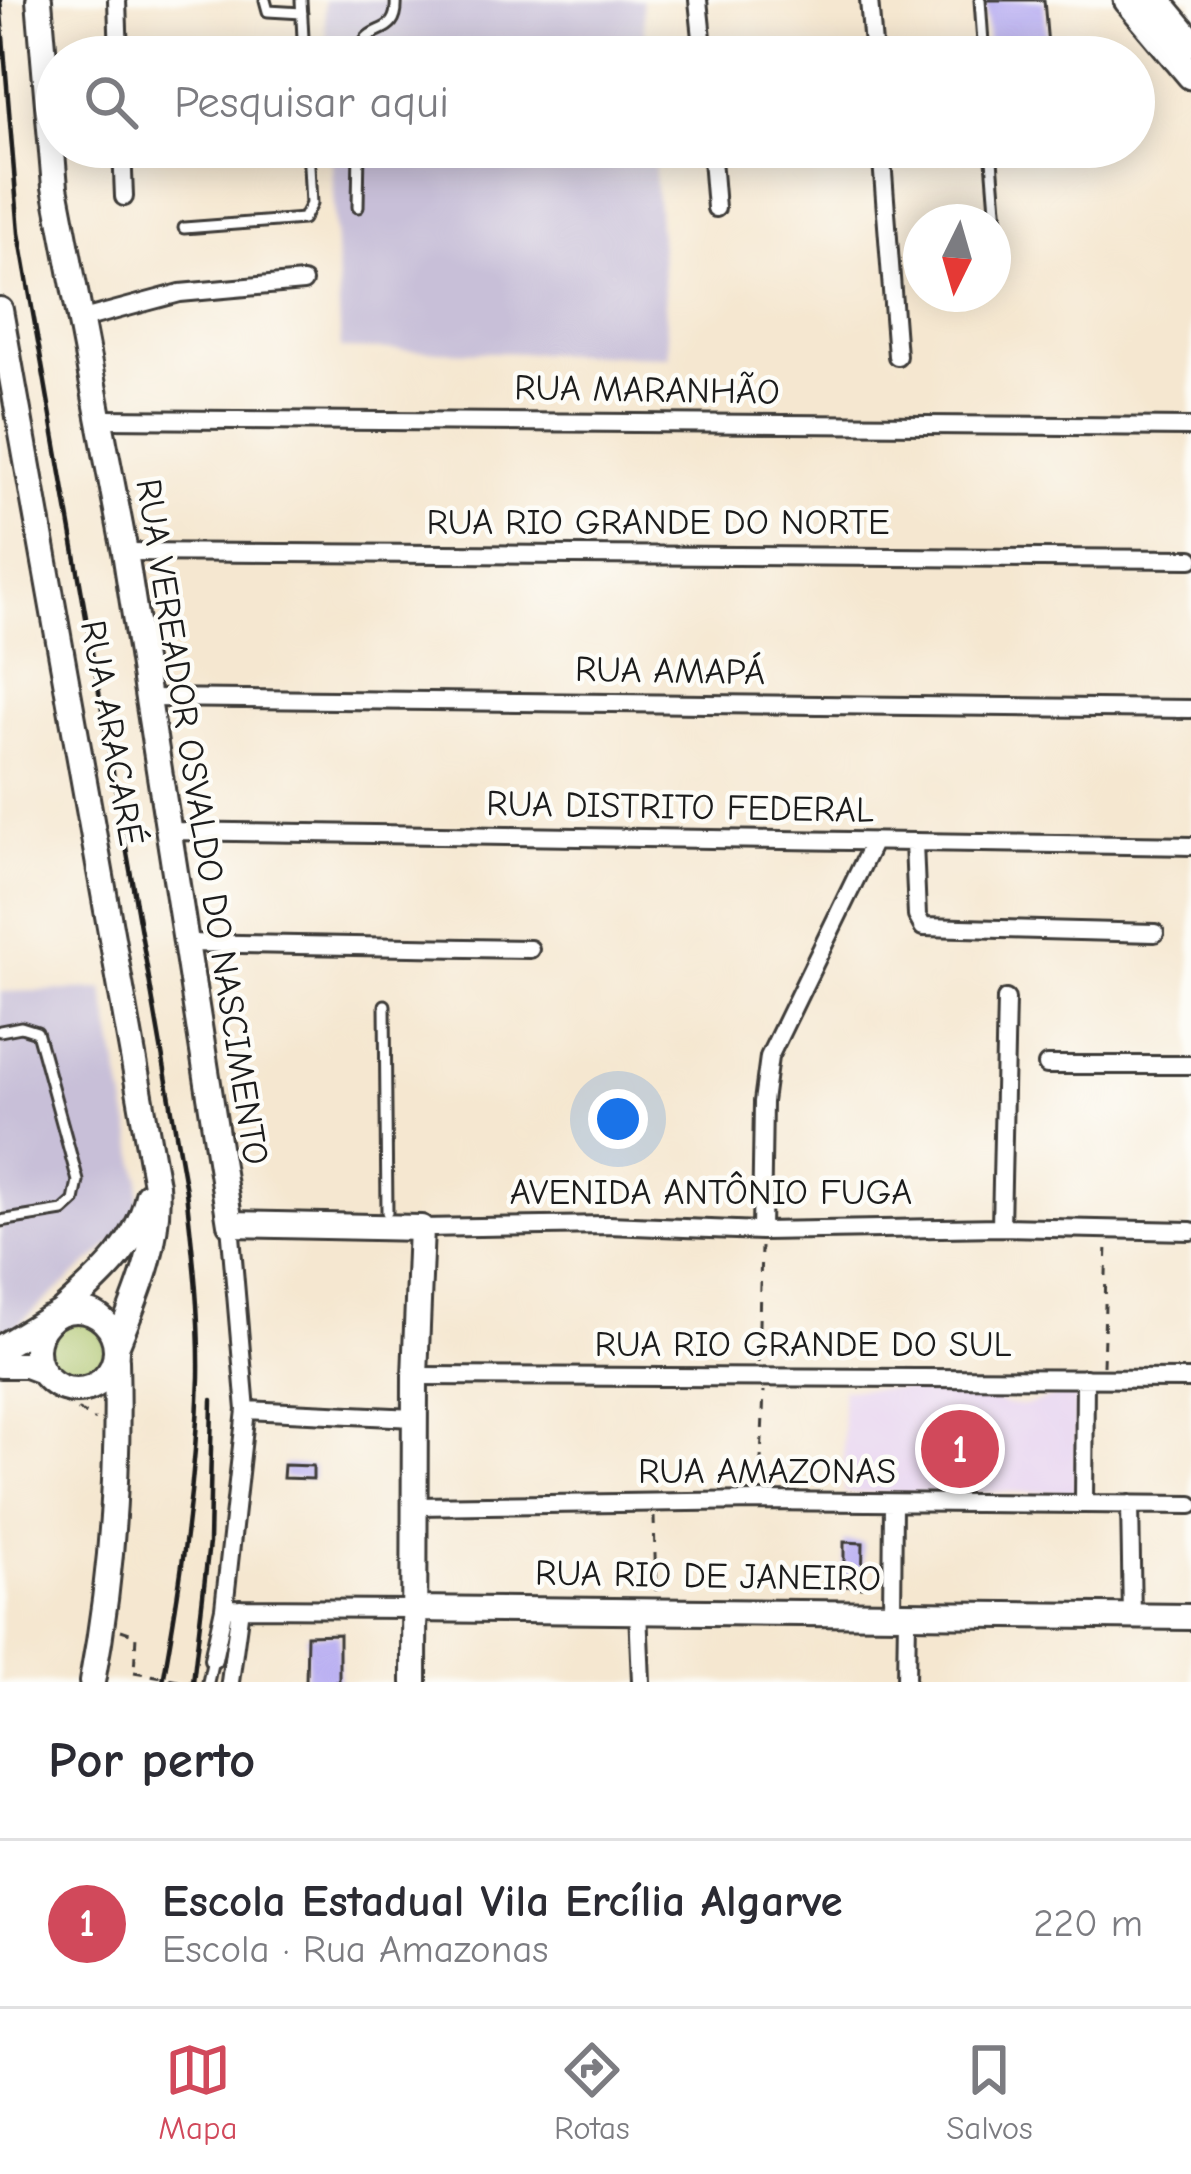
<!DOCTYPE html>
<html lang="pt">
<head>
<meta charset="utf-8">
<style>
	:root { --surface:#fff; --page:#f2f2f3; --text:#2b2b33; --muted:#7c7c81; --line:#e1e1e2; --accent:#d1495b }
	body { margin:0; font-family:"Comic Neue",sans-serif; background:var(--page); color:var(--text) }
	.compass { position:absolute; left:903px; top:204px; width:108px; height:108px; border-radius:50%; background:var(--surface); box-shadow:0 6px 30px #0003; rotate:185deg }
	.you { position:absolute; left:618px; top:1119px; width:42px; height:42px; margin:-30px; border:9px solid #fff; border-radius:50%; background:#1a73e8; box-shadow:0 0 0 18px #1a73e833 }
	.badge { display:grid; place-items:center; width:78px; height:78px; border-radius:50%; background:var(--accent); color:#fff; font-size:39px; font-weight:700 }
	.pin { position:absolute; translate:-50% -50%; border:6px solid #fff; box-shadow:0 3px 12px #0006 }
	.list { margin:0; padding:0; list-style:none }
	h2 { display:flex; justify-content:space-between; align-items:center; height:156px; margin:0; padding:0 48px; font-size:51px }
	h2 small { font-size:39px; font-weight:400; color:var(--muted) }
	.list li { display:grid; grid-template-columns:78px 1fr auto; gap:36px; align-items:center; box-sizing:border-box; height:168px; padding:0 48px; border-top:3px solid var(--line) }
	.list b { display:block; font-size:45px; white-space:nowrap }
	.list p { margin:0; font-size:39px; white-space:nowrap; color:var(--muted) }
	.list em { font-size:39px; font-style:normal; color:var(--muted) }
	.icon { flex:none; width:66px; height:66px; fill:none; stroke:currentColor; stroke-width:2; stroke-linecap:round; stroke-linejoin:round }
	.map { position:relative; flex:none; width:1191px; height:1682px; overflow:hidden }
	.search { position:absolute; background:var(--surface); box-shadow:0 6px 30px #0003; left:36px; right:36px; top:36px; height:132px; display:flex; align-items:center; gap:30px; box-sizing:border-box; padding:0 42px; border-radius:66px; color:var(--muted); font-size:45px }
	.sheet { height:324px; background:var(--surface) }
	nav { display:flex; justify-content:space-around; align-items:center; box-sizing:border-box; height:168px; border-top:3px solid var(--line); background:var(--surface); font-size:33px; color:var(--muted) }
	nav a { display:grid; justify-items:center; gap:6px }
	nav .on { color:var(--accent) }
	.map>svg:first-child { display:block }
	.built { fill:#e6d2f0 }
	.industrial { fill:#c8bfd8 }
	.green { fill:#a9c166; stroke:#626e41; stroke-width:3 }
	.building { fill:#b1a6f1 }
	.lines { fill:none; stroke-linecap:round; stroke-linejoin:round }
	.lane-casing { stroke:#3d3a37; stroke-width:15 }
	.street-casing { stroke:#3d3a37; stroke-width:22 }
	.secondary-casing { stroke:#3d3a37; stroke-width:30 }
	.primary-casing { stroke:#3d3a37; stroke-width:33 }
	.path { stroke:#3d3a37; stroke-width:3; stroke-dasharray:9 9; stroke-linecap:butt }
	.lane { stroke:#fff; stroke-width:9 }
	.street { stroke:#fff; stroke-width:16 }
	.secondary { stroke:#fff; stroke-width:24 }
	.primary { stroke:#fff; stroke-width:27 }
	.rail { stroke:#1c1c1c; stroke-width:4.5 }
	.path-bridge { stroke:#3d3a37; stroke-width:3; stroke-dasharray:9 9; stroke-linecap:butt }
	.labels { text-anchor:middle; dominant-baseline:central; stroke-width:9; stroke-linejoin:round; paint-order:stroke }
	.street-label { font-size:36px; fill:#1c1c1c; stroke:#fdfcf7 }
</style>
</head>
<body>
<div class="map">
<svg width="1191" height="1682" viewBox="0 0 1191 1682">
	<rect width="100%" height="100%" fill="#fdfcf7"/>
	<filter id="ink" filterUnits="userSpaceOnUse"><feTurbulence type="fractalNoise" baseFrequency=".00833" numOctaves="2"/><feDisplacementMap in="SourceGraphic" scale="24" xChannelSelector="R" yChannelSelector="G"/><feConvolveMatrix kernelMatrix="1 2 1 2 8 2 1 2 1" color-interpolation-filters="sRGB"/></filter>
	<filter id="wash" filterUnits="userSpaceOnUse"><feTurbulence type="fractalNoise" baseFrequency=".004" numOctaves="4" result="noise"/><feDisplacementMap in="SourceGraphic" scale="48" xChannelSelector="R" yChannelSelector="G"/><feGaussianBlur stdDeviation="2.7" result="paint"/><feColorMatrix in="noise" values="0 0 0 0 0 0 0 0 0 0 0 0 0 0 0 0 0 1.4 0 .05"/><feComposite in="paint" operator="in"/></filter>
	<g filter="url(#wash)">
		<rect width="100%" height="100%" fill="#f5e7d0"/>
		<!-- built -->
		<path class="built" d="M982,1388l21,16 22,2 51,-17 -1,103 -231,1 -2,-104z"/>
		<!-- industrial -->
		<path class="industrial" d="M324,0h318l4,57h-319z
			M331,147h322l16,209 -328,-7z
			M103,989l37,190 -2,24 -15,30 -123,107v-348z"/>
		<!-- green -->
		<path class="green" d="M43 1350a32 32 0 1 1 64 0a32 32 0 1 1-64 0Z"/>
		<g id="blocks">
			<!-- building -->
			<path class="building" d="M985,0h59l5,57h-60z
				M284,1465l29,1v13l-30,-1z
				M844,1542l19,1 -1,44 -18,-1z
				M339,1634v48h-33l1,-47z"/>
		</g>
	</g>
	<g filter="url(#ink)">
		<use href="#blocks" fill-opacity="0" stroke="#3d3a37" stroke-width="3"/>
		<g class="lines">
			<!-- lane casing -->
			<g class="lane-casing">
				<path id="lane" d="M265,0l3,11 34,2
					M301,0l3,57
					M980,0l4,57
					M361,57c0,-39 38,-14 35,-57
					M991,147l9,113
					M358,207l1,-60
					M184,228l119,-9 8,-15 -3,-57
					M385,1005l2,207
					M0,1031l21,-4 16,5 41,149 -4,20 -11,10 -63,10
					M208,1682l5,-23"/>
			</g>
			<!-- street casing -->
			<g class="street-casing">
				<path id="street" d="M117,0l2,57
					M698,0l6,57
					M869,0l5,57
					M122,147l2,50
					M711,147l5,61
					M881,147l16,209
					M83,319l97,-26 123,-11
					M102,419l1089,8
					M125,552l1066,7
					M148,698l1043,11
					M167,831c342,8 683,11 1024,15
					M914,843l3,73 6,11 232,6
					M186,943l344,6
					M1047,1065h144
					M1001,1227l5,-228
					M421,1228l187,-3 153,6 240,-4 190,4
					M761,1231l2,-129 6,-45 103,-212
					M415,1376l776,3
					M246,1410l168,8
					M1084,1503l1,-125
					M1130,1504l2,113
					M416,1506l343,-5 432,4
					M224,1608l189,1
					M638,1610l3,72
					M892,1614l1,-110
					M213,1659l11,-51 22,-198 -16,-186
					M230,1682l10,-74
					M906,1682l1,-67"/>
			</g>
			<!-- secondary casing -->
			<g class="secondary-casing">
				<path id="secondary" d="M39,0l16,187 70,365 105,672 191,4 -6,148 -1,306
					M0,310l156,875c5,57 -19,110 -40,162
					M36 1350a40 40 0 1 1 80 0a40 40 0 1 1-80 0Z
					M60,1313c37,-33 78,-67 88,-118
					M0,1348l48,-29
					M0,1365h26l16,6
					M413,1609l778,8
					M92,1682c20,-105 27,-216 24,-323"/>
			</g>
			<!-- primary casing -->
			<g class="primary-casing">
				<path id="primary" d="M1128,0l63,75
					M1156,0l35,42"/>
			</g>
			<!-- path -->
			<path class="path" d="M758,1363l3,-116
				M1103,1366l4,-122
				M47,1391l48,29
				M760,1483l4,-92
				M654,1517l2,74
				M121,1630l15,5 -2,37
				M176,1682v-3"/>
			<!-- lane -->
			<use href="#lane" class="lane"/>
			<!-- street -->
			<use href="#street" class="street"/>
			<!-- secondary -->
			<use href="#secondary" class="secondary"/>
			<!-- primary -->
			<use href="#primary" class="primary"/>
			<!-- rail -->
			<path class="rail" d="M0,0l19,233 167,958c7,62 14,124 13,186 -3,103 -18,204 -36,305
				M193,1682l16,-139 3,-143"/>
			<!-- path-bridge -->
			<path class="path-bridge" d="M134,1672l56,10"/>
		</g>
	</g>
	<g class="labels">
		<!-- street labels -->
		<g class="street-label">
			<text transform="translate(647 390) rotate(1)">RUA MARANHÃO</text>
			<text x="658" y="522">RUA RIO GRANDE DO NORTE</text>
			<text transform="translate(670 671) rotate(1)">RUA AMAPÁ</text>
			<text transform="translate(112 733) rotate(80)">RUA ARACARÉ</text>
			<text transform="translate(680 807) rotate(1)">RUA DISTRITO FEDERAL</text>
			<text transform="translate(202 822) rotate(81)">RUA VEREADOR OSVALDO DO NASCIMENTO</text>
			<text x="711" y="1192">AVENIDA ANTÔNIO FUGA</text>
			<text x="803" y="1344">RUA RIO GRANDE DO SUL</text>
			<text x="767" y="1471">RUA AMAZONAS</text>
			<text transform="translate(708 1576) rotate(1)">RUA RIO DE JANEIRO</text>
		</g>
	</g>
</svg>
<svg class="compass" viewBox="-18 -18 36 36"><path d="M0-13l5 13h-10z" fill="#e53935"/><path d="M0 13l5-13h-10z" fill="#7c7c81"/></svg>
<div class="you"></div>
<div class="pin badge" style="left:960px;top:1449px">1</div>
<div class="search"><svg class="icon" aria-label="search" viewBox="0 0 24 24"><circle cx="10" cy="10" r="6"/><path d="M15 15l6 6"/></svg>Pesquisar aqui</div>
</div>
<section class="sheet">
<h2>Por perto<small></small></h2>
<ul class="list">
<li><span class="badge">1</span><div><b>Escola Estadual Vila Ercília Algarve</b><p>Escola · Rua Amazonas</p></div><em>220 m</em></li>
</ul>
</section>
<nav>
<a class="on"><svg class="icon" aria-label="map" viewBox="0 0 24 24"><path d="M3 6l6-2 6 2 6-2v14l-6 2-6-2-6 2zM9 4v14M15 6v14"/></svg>Mapa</a>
<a><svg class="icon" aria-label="directions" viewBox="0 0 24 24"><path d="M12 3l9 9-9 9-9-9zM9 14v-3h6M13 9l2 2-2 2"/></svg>Rotas</a>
<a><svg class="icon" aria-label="saved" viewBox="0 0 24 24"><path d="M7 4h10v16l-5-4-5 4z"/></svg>Salvos</a>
</nav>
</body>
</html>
